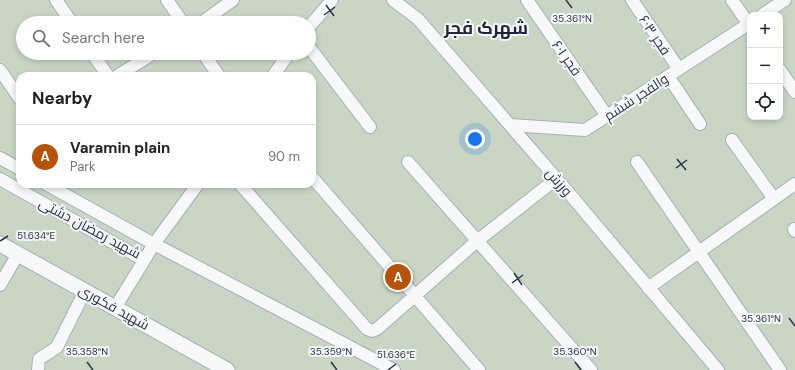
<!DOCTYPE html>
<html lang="en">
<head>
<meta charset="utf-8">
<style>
	:root { --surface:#fff; --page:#f6f6f6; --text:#202124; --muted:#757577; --line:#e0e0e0; --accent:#b45309 }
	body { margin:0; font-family:"DM Sans",Cairo,sans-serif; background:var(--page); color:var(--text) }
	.controls { position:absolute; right:12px; top:12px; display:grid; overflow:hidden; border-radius:8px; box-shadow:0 2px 6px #0003 }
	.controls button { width:36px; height:36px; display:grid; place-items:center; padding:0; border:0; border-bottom:1px solid var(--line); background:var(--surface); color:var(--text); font:20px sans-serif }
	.you { position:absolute; left:475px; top:139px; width:14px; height:14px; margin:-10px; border:3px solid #fff; border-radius:50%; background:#1a73e8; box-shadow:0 0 0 6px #1a73e833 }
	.badge { display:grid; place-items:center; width:26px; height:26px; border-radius:50%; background:var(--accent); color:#fff; font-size:13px; font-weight:700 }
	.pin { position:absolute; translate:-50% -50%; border:2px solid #fff; box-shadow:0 1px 4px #0006 }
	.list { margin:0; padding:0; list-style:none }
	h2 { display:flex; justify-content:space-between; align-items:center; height:52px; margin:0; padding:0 16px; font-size:17px }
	h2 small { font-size:13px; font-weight:400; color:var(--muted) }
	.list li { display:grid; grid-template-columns:26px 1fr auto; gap:12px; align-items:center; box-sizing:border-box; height:64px; padding:0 16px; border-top:1px solid var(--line) }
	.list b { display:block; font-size:15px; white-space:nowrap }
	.list p { margin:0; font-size:13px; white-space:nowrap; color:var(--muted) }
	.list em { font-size:13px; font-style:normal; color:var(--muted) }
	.icon { flex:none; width:22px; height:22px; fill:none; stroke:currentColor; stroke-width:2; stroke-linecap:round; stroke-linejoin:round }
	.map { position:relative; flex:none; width:795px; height:370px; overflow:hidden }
	.search { position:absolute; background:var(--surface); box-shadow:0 2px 6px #0003; left:16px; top:16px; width:300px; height:44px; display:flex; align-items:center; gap:10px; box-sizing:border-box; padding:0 14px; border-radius:22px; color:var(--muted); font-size:15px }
	.panel { position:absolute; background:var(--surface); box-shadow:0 2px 6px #0003; left:16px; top:72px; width:300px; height:116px; border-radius:12px }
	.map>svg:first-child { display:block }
	.green { fill:#c9d6c5; fill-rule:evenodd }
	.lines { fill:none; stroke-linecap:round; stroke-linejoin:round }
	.minor-casing { stroke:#a9aeb7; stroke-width:14 }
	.tertiary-casing { stroke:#a9aeb7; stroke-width:17 }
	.minor { stroke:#f7f8fa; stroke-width:12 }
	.tertiary { stroke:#f7f8fa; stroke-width:15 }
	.ticks { fill:none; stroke:#2b3445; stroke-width:1.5 }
	.labels { text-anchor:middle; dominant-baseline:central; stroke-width:4; stroke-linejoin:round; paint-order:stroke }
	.street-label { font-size:14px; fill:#2b3445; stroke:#f4f6f9 }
	.district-label { font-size:18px; font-weight:bold; fill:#1d2536; stroke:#f4f6f9 }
	.ticks-label { font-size:10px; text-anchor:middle; fill:#2b3445; stroke:#f4f6f9; stroke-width:4; stroke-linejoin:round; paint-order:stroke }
</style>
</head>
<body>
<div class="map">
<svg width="795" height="370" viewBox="0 0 795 370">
	<rect width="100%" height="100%" fill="#e4e7ec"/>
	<!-- green -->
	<path class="green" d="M0,0h795v370h-795zM750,15h30v102h-30zM23,23h286v30h-286zM20,76h292v108h-292z"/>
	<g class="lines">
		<!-- minor casing -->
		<g class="minor-casing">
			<path id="minor" d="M56,0l16,23
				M167,0l16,23
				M393,0l25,19 150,173 150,178
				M527,0l80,116
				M632,0l47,69
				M732,0l18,26
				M762,15l23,-15
				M201,23l32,-23
				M309,27l23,-27
				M309,47l61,80
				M92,53l16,23
				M203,53l16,23
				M0,70l20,29
				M780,70l15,22
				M117,76l37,-23
				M273,76l16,-23
				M668,76l32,48
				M510,125l75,5 165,-107
				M732,140l42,59
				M0,158l20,11
				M408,162l183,208
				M637,162l143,208
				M312,177l167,193
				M0,179l144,81
				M46,184l108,60 240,126
				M240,184l127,145 5,2 5,-2 100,-88 79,-62
				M794,229l1,2
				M0,285l18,-31
				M648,288l147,-104
				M115,308l39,-64 44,-60
				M38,370l1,-11 18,-12 28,-56"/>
		</g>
		<!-- tertiary casing -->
		<g class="tertiary-casing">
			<path id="tertiary" d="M0,244l227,126"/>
		</g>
		<!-- minor -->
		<use href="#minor" class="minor"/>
		<!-- tertiary -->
		<use href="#tertiary" class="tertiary"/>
	</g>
	<!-- ticks -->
	<path class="ticks" d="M566,0l6,8M326,5l8,11M324,15l11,-8M677,159l9,11M676,168l11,-8M0,241l8,-5M514,273l8,12M512,283l11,-8M789,318l6,8M87,362l6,8M331,362l6,8M575,362l6,8M388,370l8,-6"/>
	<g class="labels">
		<!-- street labels -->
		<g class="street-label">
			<text transform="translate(655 35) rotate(56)">فجر ۶۰۳</text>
			<text transform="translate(567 58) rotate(55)">فجر ۶۰۱</text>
			<text transform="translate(636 97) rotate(-33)">والفجر ششم</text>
			<text transform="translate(559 182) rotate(49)">ورزش</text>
			<text transform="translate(90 228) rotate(28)">شهید رمضان دشتی</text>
			<text transform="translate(114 307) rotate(29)">شهید فکوری</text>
		</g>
		<!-- district labels -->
		<g class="district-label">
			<text x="486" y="28">شهرک فجر</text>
		</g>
	</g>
	<g class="ticks-label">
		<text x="572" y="22">35.361°N</text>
		<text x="36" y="239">51.634°E</text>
		<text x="761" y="322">35.361°N</text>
		<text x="87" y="355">35.358°N</text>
		<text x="331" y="355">35.359°N</text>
		<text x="575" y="355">35.360°N</text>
		<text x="396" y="358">51.636°E</text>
	</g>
</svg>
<div class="controls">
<button>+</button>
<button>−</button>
<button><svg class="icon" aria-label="locate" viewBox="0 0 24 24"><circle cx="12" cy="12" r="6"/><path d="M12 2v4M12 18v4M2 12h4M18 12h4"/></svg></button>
</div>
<div class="you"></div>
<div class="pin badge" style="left:398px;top:277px">A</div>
<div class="search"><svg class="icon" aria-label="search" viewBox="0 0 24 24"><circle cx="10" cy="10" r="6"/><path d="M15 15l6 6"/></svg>Search here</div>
<section class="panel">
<h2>Nearby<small></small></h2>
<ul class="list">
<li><span class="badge">A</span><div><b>Varamin plain</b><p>Park</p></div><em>90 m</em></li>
</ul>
</section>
</div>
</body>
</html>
